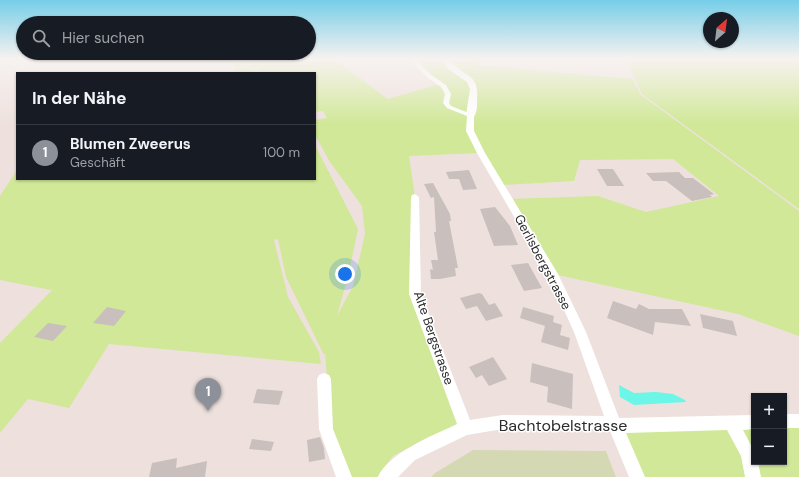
<!DOCTYPE html>
<html lang="de">
<head>
<meta charset="utf-8">
<style>
	:root { --surface:#171b24; --page:#20242c; --text:#f1f3f6; --muted:#9ea1a6; --line:#363941; --accent:#8c9099 }
	body { margin:0; font-family:"DM Sans",sans-serif; background:var(--page); color:var(--text) }
	.controls { position:absolute; right:12px; bottom:12px; display:grid; overflow:hidden; border-radius:0px; box-shadow:0 1px 3px #0004 }
	.controls button { width:36px; height:36px; display:grid; place-items:center; padding:0; border:0; border-bottom:1px solid var(--line); background:var(--surface); color:var(--text); font:20px sans-serif }
	.compass { position:absolute; left:703px; top:12px; width:36px; height:36px; border-radius:50%; background:var(--surface); box-shadow:0 1px 3px #0004; rotate:28deg }
	.you { position:absolute; left:345px; top:274px; width:14px; height:14px; margin:-10px; border:3px solid #fff; border-radius:50%; background:#1a73e8; box-shadow:0 0 0 6px #1a73e833 }
	.badge { display:grid; place-items:center; width:26px; height:26px; border-radius:50%; background:var(--accent); color:#fff; font-size:13px; font-weight:700 }
	.pin { position:absolute; translate:-50% -33px; filter:drop-shadow(0 1px 2px #0008) }
	.pin::after { content:''; position:absolute; top:21px; width:14px; height:12px; background:inherit; clip-path:polygon(0 0,100% 0,50% 100%) }
	.list { margin:0; padding:0; list-style:none }
	h2 { display:flex; justify-content:space-between; align-items:center; height:52px; margin:0; padding:0 16px; font-size:17px }
	h2 small { font-size:13px; font-weight:400; color:var(--muted) }
	.list li { display:grid; grid-template-columns:26px 1fr auto; gap:12px; align-items:center; box-sizing:border-box; height:56px; padding:0 16px; border-top:1px solid var(--line) }
	.list b { display:block; font-size:15px; white-space:nowrap }
	.list p { margin:0; font-size:13px; white-space:nowrap; color:var(--muted) }
	.list em { font-size:13px; font-style:normal; color:var(--muted) }
	.icon { flex:none; width:22px; height:22px; fill:none; stroke:currentColor; stroke-width:2; stroke-linecap:round; stroke-linejoin:round }
	.map { position:relative; flex:none; width:799px; height:477px; overflow:hidden }
	.search { position:absolute; background:var(--surface); box-shadow:0 1px 3px #0004; left:16px; top:16px; width:300px; height:44px; display:flex; align-items:center; gap:10px; box-sizing:border-box; padding:0 14px; border-radius:22px; color:var(--muted); font-size:15px }
	.panel { position:absolute; background:var(--surface); box-shadow:0 1px 3px #0004; left:16px; top:72px; width:300px; height:108px; border-radius:0px }
	.map>svg:first-child { display:block }
	.green { fill:#d0e897 }
	.cemetery { fill:#d4d9b3 }
	.water { fill:#6bf6e8 }
	.building { fill:#c9bfbc }
	.lines { fill:none; stroke-linecap:round; stroke-linejoin:round }
	.street { fill:#fff; fill-rule:evenodd }
	.secondary { fill:#fff; fill-rule:evenodd }
	.labels { text-anchor:middle; dominant-baseline:central; stroke-width:3; stroke-linejoin:round; paint-order:stroke }
	.street-label { font-size:13px; fill:#2c2c2c; stroke:#fff }
	.near-street-label { font-size:16px; fill:#2c2c2c; stroke:#fff }
</style>
</head>
<body>
<div class="map">
<svg width="799" height="477" viewBox="0 0 799 477">
	<rect width="100%" height="100%" fill="#eee1dd"/>
	<!-- green -->
	<path class="green" d="M212,59h122l54,40 55,-16 -11,-8 -17,-16h28l5,8 20,14 3,8 -2,20 9,44 -69,3 6,41v97l51,134 -37,9 -36,19 -16,21h-27l-19,-50 -6,-74 -1,2 -38,-78 -8,-38 -4,1 14,57 31,55 2,12 -212,-20 -40,64 -41,-9 -28,34v-90l53,-54 -2,1 -51,-10v-84l17,-26v9h298v-34l43,84 -10,48 -11,39 16,-30 12,-52 -3,-28 -32,-44 -15,-27v-15l12,-2 -4,-7 -8,1v-39h-50l-20,-9 13,9h-25l4,-6z
		M447,59h35l-3,6 154,14 7,15 159,117v125l-61,-22 -185,-40 -44,-75 89,-3 48,16 73,-16 -46,-37 -93,1 -6,21 -71,4 -30,-53 3,-43 -23,-23z
		M626,59h173v150l-157,-115z
		M784,421h15v56h-162l-23,-53 140,-2v40h30z"/>
	<!-- cemetery -->
	<path class="cemetery" d="M473,450l133,1 10,26h-185l4,-4z"/>
	<!-- water -->
	<path class="water" d="M619,385l15,8 22,-1 17,2 12,6 1,2 -52,3 -14,-8z"/>
	<!-- building -->
	<path class="building" d="M597,169h16l11,17h-17z
		M469,170l8,19 -14,1 -4,-11h-10l-3,-7z
		M679,172l6,6h8l21,16 -4,1 2,2 -20,4 -26,-20h-13l-7,-8z
		M433,183l17,31 1,7h-2l9,47h-3l1,8 -16,3h-9l-1,-10 3,1 -2,-10h7l-4,-28h2l-2,-35 -3,1 -7,-14z
		M495,207l15,19 8,19 -24,1 -14,-37z
		M528,263l14,25 -18,3 -13,-26z
		M479,293l3,1 7,11 6,-2 8,13 -17,5 -9,-15 -11,3 -6,-11z
		M613,301l23,8 3,-5 10,5h33l9,17 -36,-4 -2,13 -46,-17z
		M107,307l19,4 -12,15 -21,-3z
		M523,307l31,9 -1,6 9,3 -2,10 10,3 -2,12 -27,-8 4,-16 -25,-8z
		M700,314l33,7 4,15 -34,-8z
		M48,323l19,3 -14,15 -19,-4z
		M493,357l14,22 -18,7 -7,-11 -6,3 -7,-11z
		M532,363l41,11 -1,35 -25,-7 1,-15 -18,-5z
		M257,389l26,2 -4,14 -26,-2z
		M320,437l4,11 1,11 -16,3 -2,-22z
		M252,439l22,3 -3,9 -22,-2z
		M177,458l-1,10 31,-7 -2,16h-56l3,-14z"/>
	<g class="lines">
		<!-- street -->
		<path class="street" d="M409,59h6l16,16 15,10 5,9 -2,9 2,3 23,9v16l11,22 73,121 28,58 33,86 135,-3v14l-11,1 11,21v11h4l3,15h-16l-4,-21 -14,-26 -101,3 19,44h-16l-19,-46 -12,-2h-95l-36,6 -52,25 -17,17h-20c10,-24 56,-42 79,-53l-48,-130 2,-97 1,-2 3,-1 4,3 2,97 49,126 33,-5 101,1 -30,-84 -26,-57 -71,-122 -11,-22 1,-15 -20,-8 -4,-5 2,-9 -4,-7 -14,-10z
			M324,373l5,2 2,4 2,50 19,48h-16l-17,-48 -2,-50 2,-4z
			M784,414h15v14h-15z"/>
		<!-- secondary -->
		<path class="secondary" d="M442,59h8c13,20 30,12 27,42 0,6 0,11 -3,16h-6l-2,-2 4,-26 -3,-7 -19,-13z"/>
	</g>
	<!-- sky -->
	<linearGradient id="sky" x2="0" y2="1"><stop stop-color="#76cee8"/><stop offset="0.47" stop-color="#f7f2f0"/><stop offset="1" stop-color="#f7f2f0" stop-opacity="0"/></linearGradient>
	<rect width="799" height="125" fill="url(#sky)"/>
	<g class="labels">
		<!-- street labels -->
		<g class="street-label">
			<text transform="translate(543 262) rotate(62)">Gerlisbergstrasse</text>
			<text transform="translate(434 338) rotate(71)">Alte Bergstrasse</text>
		</g>
		<!-- near-street labels -->
		<g class="near-street-label">
			<text x="563" y="425">Bachtobelstrasse</text>
		</g>
	</g>
</svg>
<div class="controls">
<button>+</button>
<button>−</button>
</div>
<svg class="compass" viewBox="-18 -18 36 36"><path d="M0-13l5 13h-10z" fill="#e53935"/><path d="M0 13l5-13h-10z" fill="#9ea1a6"/></svg>
<div class="you"></div>
<div class="pin badge" style="left:208px;top:411px">1</div>
<div class="search"><svg class="icon" aria-label="search" viewBox="0 0 24 24"><circle cx="10" cy="10" r="6"/><path d="M15 15l6 6"/></svg>Hier suchen</div>
<section class="panel">
<h2>In der Nähe<small></small></h2>
<ul class="list">
<li><span class="badge">1</span><div><b>Blumen Zweerus</b><p>Geschäft</p></div><em>100 m</em></li>
</ul>
</section>
</div>
</body>
</html>
